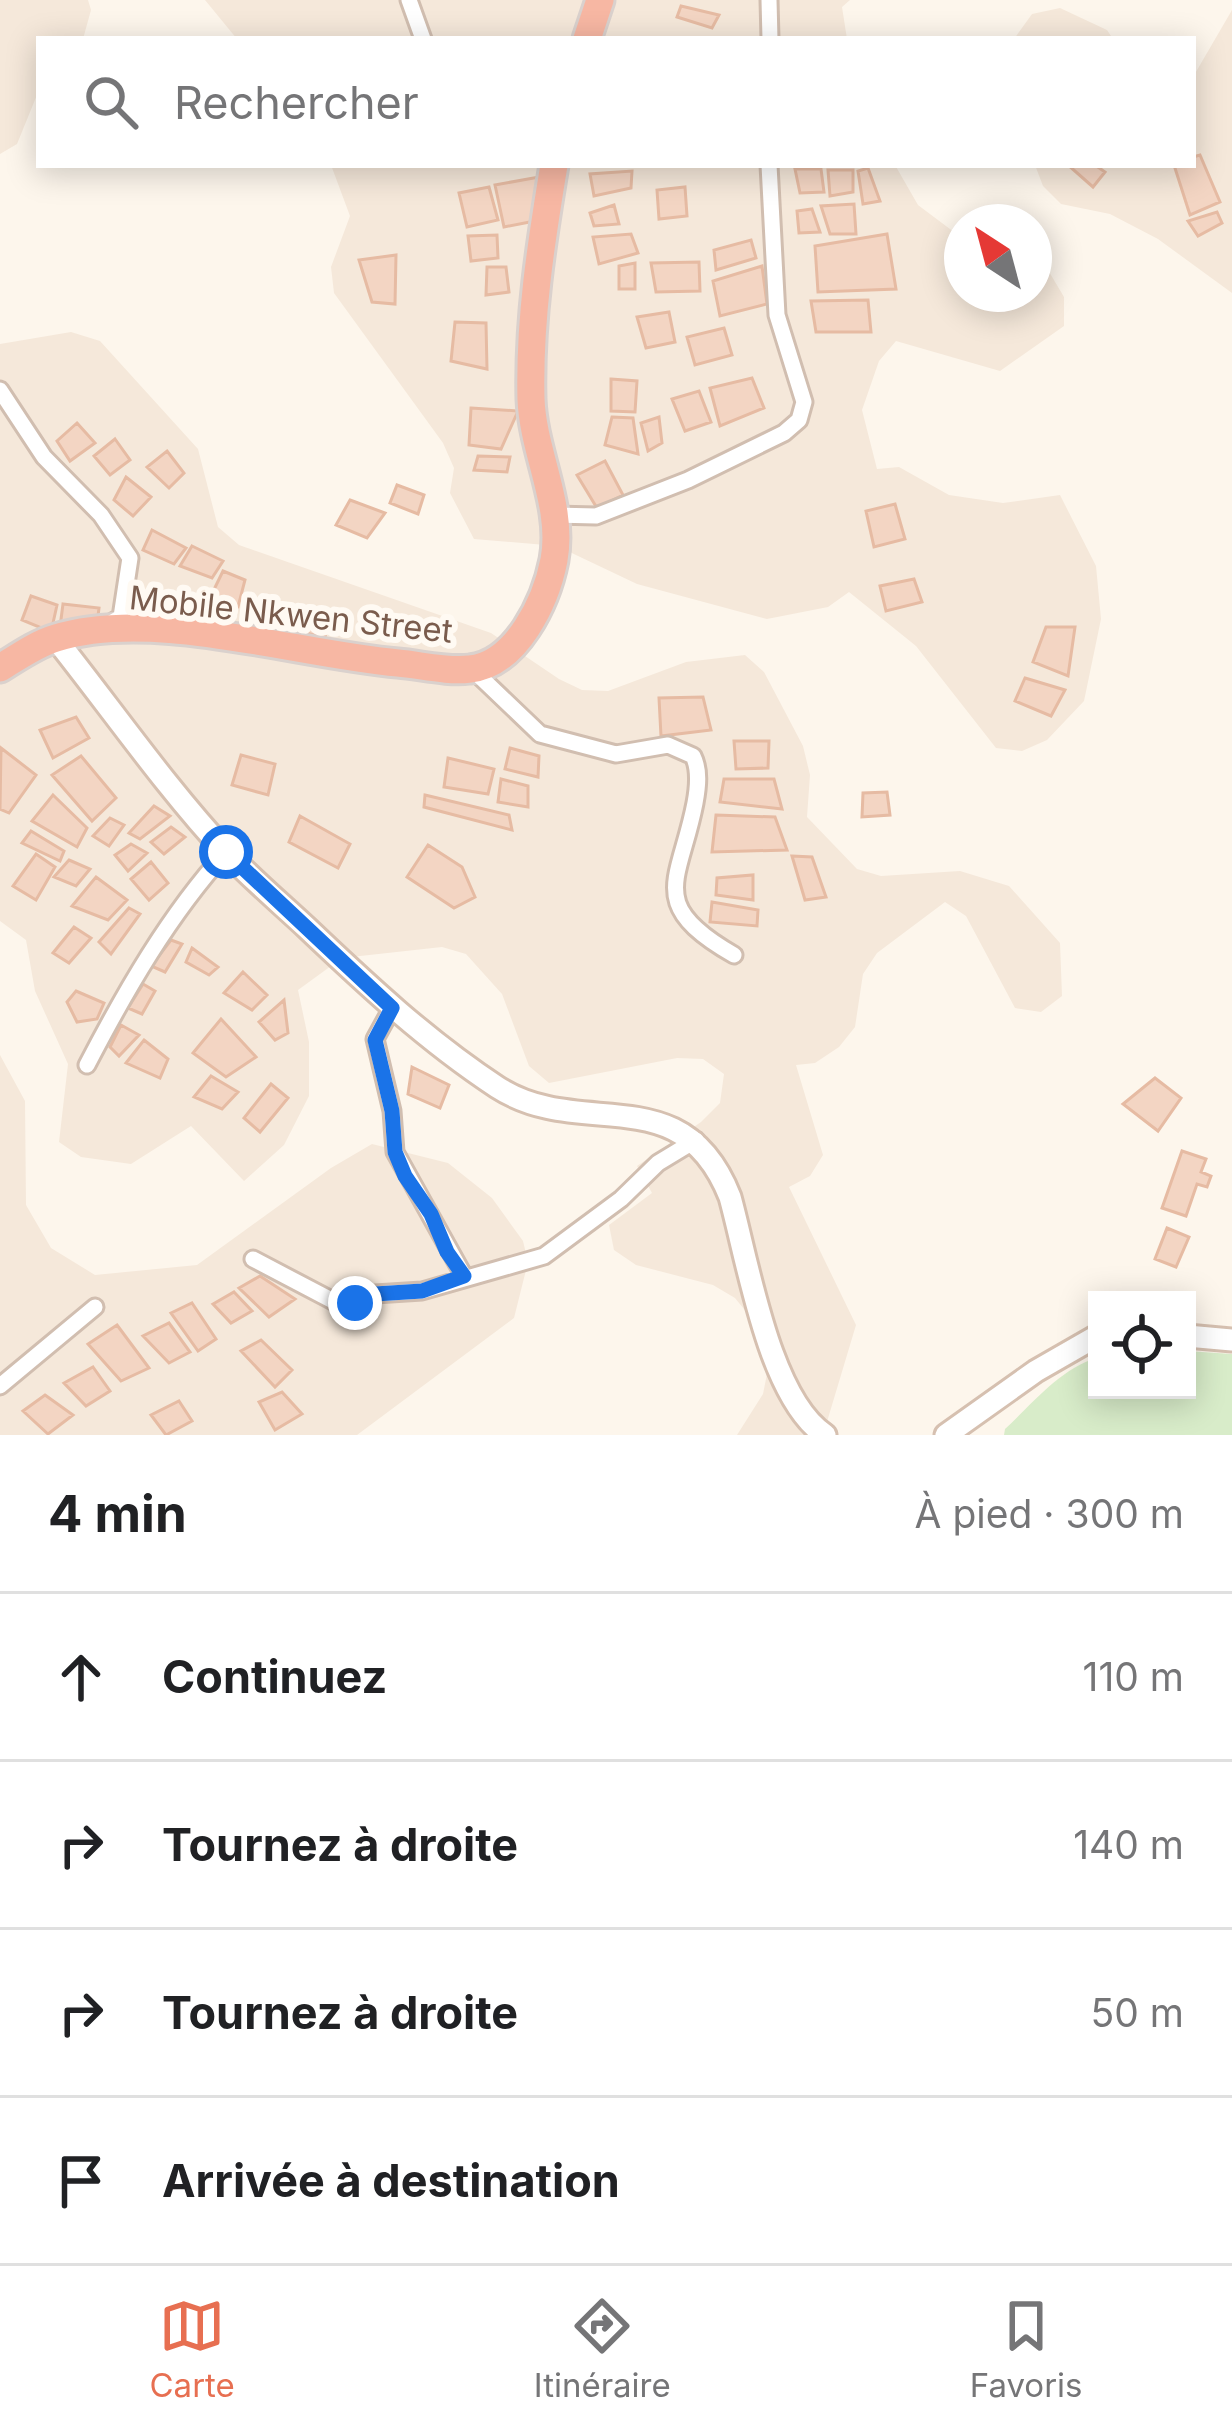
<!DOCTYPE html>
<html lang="fr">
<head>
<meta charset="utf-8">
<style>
	:root { --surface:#fff; --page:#f2f2f2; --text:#202124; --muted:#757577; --line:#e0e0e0; --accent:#e76f51 }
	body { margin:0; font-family:Inter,sans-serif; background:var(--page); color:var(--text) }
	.controls { position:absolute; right:36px; bottom:36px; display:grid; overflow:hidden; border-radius:0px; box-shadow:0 6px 30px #0003 }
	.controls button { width:108px; height:108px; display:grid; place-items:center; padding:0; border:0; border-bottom:3px solid var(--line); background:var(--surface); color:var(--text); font:60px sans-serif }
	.compass { position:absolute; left:944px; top:204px; width:108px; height:108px; border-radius:50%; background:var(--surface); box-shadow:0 6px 30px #0003; rotate:324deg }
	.stop { position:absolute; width:36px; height:36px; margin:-27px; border:9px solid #1a73e8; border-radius:50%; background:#fff }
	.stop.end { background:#1a73e8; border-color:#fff; box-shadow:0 3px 12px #0008 }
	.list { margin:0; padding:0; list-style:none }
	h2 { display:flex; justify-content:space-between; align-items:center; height:156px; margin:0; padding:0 48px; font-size:51px }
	h2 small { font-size:39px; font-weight:400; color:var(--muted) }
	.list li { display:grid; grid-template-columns:78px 1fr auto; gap:36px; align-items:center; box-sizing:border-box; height:168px; padding:0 48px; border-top:3px solid var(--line) }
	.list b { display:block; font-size:45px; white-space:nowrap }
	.list em { font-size:39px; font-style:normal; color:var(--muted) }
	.icon { flex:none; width:66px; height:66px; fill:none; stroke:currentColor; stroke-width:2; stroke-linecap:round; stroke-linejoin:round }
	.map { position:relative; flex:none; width:1232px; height:1435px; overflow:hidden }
	.search { position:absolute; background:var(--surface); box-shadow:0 6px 30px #0003; left:36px; right:36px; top:36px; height:132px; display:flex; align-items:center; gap:30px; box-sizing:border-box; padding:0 42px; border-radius:0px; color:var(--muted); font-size:45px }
	.sheet { height:828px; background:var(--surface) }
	nav { display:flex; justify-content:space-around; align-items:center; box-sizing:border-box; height:168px; border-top:3px solid var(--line); background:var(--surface); font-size:33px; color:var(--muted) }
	nav a { display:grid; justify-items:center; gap:6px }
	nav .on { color:var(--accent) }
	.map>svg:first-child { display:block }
	.residential { fill:#f5e8da }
	.green { fill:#d8ecc9 }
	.building { fill:#f3d5c3; stroke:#e6bba3; stroke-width:3 }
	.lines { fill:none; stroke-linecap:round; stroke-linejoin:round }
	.street-casing { stroke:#d1beb0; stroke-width:21 }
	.secondary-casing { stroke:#d6c0b0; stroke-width:27 }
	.highway-casing { stroke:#dad1cd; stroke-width:33 }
	.street { stroke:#fff; stroke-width:15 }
	.secondary { stroke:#fff; stroke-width:21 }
	.highway { stroke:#f7b7a3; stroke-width:27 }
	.route { stroke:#1a73e8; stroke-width:15 }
	.labels { text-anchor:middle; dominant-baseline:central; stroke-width:12; stroke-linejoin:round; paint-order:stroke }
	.street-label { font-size:33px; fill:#7a5c4d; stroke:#fffaf3 }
</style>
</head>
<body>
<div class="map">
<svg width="1232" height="1435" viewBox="0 0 1232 1435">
	<rect width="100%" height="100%" fill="#fdf6ec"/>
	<!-- residential -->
	<path class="residential" d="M0,0h88l3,10 -8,29h-44v51l-22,54 -17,10z
		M205,0h645l-8,7 5,32h-610z
		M1060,8l47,22 6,9h-99l18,-25z
		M1232,10v283l-74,-54 -48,-25 -49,-10 -18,-18 -8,-21h158v-88z
		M331,165h564l23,40 44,33v56h72v-32l14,8 16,27v29l-64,45 -104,-30 -17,20 -17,49 15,59 22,-2 50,28 54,8 57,-8 36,71 5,53 -17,82 -37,39 -25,11 -26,-3 -80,-102 -67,-54 -21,15 -61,12 -130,-35 -80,-38 -83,-7 -24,-46 4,-25 -11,-25 -109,-150 -3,-26 19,-51z
		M71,332l29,9 98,108 20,78 21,18 252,88 68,46 23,11 26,1 78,-29 59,-7 19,17 39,74 7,29 -3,42 50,52 24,7 79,-5 49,15 51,57 2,53 -21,16 -26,-4 -49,-92 -21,-14 -68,51 -14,21 -8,53 -16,20 -24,16 -19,2 27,90 -13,21 -21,11 67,138 -33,110h-86l26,-41 5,-25 -16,-50 -17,-21 -22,-13 -77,-20 -22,-15 -5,-25 43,-32 -15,-27 64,-44 19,-19 4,-29 -21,-15 -26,-1 -128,25 -20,-17 -27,-72 -36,-40 -24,-7 -100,11 -44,32 11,52v54l-25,49 -40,36 -53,-55 -60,38 -50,-7 -22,-15 9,-78 -33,-73 -9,-51 -26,-19v-577z
		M0,1055l25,46 1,104 25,43 44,27 102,-10 134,-97 41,-24 76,19 44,35 31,43 5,21 -14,56 -157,117h-357z"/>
	<!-- green -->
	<path class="green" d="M1187,1351l45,3v81h-228l1,-6c27,-25 56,-61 92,-71v32h90z"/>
	<!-- building -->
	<path class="building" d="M681,6l38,9 -7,13 -35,-11z
		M1200,155l20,47 -30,13 -16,-50h19v-8z
		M1068,165h27l10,7 -12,15z
		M868,168l12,33 -17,3 -5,-33z
		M795,169h26l3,23 -24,1z
		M828,170h25v22l-23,4z
		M632,171l-1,17 -37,8 -4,-22z
		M539,177l1,43 -36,7 -9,-42z
		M489,187l9,33 -31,7 -8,-34z
		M685,187l2,29 -28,3 -2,-29z
		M854,204l2,30h-26l-9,-28z
		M614,205l5,19 -25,2 -4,-13z
		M812,209l8,23 -21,1 -2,-22z
		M1217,212l5,11 -24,13 -10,-15z
		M631,234l7,19 -39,11 -6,-27z
		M887,234l9,55 -78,3 -3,-46z
		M497,235l1,23 -27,3 -3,-25z
		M751,240l5,18 -40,12 -2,-20z
		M396,255l-1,49 -23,-2 -13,-42z
		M699,262l1,29 -44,1 -5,-29z
		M635,263v26h-16v-23z
		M762,266l5,38 -47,12 -7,-35z
		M487,267h19l3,25 -23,3z
		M868,300l3,32h-55l-5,-31z
		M669,312l6,30 -29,6 -9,-31z
		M455,322l31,1 1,46 -36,-8z
		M724,328l8,27 -37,10 -8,-28z
		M752,378l12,30 -44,18 -10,-38z
		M611,379l26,2 -2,31 -24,-1z
		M699,391l12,31 -26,9 -13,-32z
		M471,408l47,3 -17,38 -32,-4z
		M612,417l21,1 5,36 -33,-9z
		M659,417l3,26 -14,8 -7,-28z
		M77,423l18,20 -25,18 -13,-20z
		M115,439l15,21 -20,15 -16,-19z
		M167,451l17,22 -15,15 -22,-21z
		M478,456l32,1 -3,15 -33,-2z
		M605,461l18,34 -26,13 -20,-33z
		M126,477l25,20 -18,19 -19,-16z
		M397,485l27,10 -6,19 -28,-11z
		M350,500l35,13 -18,25 -31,-13z
		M895,504l10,35 -31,8 -8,-36z
		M152,530l34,18 -12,16 -31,-14z
		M192,546l31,15 -11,17 -32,-12z
		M223,571l22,9 -7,27 -31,-3z
		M914,579l8,23 -36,9 -6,-25z
		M31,596l26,9 -6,27 -29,-12z
		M63,604l36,4 -3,24 -36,-5z
		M299,609l28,5 -2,24 -34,-9z
		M1046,627h29l-7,49 -35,-14z
		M1025,678l40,12 -14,26 -36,-15z
		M703,697l8,33 -50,6 -2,-38z
		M76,717l13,21 -36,20 -13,-28z
		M734,741h35l-1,27 -32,1z
		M1,748l35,27 -27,38 -9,-4z
		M510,748l29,8 -1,21 -33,-8z
		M241,755l34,9 -7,31 -36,-10z
		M81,756l35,42 -24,23 -40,-46z
		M448,758l46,11 -6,25 -44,-7z
		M501,779l27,7v21l-30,-5z
		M724,779h50l8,30 -62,-7z
		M887,792l3,23 -28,2 1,-24z
		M53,795l34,33 -10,19 -45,-26z
		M425,795l84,20 3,15 -88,-23z
		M154,806l16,10 -30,23 -11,-6z
		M716,815l59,2 12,33 -75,2z
		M300,816l50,28 -12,24 -49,-26z
		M110,818l14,7 -15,21 -16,-10z
		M171,827l14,10 -21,17 -13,-12z
		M31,831l33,20 -4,10 -38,-18z
		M131,844l16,9 -19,18 -13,-16z
		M428,845l34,22 13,30 -21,11 -47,-31z
		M36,854l19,13 -19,33 -23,-14z
		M792,856l20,1 14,40 -21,3z
		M69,860l21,9 -14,17 -22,-9z
		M151,862l17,21 -19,17 -18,-21z
		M753,875v25l-37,-5 1,-17z
		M96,877l31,23 -19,20 -36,-14z
		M712,902l46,8 -1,16 -47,-4z
		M129,908l11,6 -29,40 -12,-12z
		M74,927l17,11 -22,25 -16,-10z
		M171,940l11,4 -17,28 -14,-6z
		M192,948l26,19 -9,8 -23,-13z
		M243,972l24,23 -15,15 -28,-17z
		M143,984l12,7 -13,23 -14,-6z
		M76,991l28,12 -7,16 -20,3 -10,-20z
		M284,1000l4,33 -13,7 -16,-18z
		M221,1019l35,38 -30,20 -33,-24z
		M121,1025l18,10 -20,21 -9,-9z
		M144,1040l24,19 -8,19 -34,-15z
		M412,1067l37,18 -9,23 -32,-14z
		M211,1076l27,16 -16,17 -28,-12z
		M1155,1078l26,20 -23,33 -35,-27z
		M271,1084l17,14 -28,34 -16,-14z
		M1182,1151l24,8 -5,13 10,4 -4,11 -10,-3 -11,32 -24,-8z
		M1167,1228l22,9 -13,30 -21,-8z
		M260,1276l35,23 -26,18 -30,-29z
		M234,1292l18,19 -21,12 -18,-19z
		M192,1303l24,36 -18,12 -27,-38z
		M169,1323l21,29 -21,11 -26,-27z
		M117,1325l32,43 -28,13 -33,-37z
		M261,1340l31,30 -17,17 -34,-36z
		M93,1367l17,24 -24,15 -22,-23z
		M282,1392l20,22 -27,16 -16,-28z
		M45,1395l28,20 -25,19 -25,-23z
		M179,1401l13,20 -26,14 -15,-20z"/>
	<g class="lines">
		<!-- street casing -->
		<g class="street-casing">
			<path id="street" d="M409,0l14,39
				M769,0l1,39
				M0,390l44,67 57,58 29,43 -9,59 -15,9
				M554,515l42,1 92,-36 96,-47 15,-13 5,-18 -27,-87 -8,-150
				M472,669l68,65 76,20 52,-9 25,11c7,14 5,31 2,47 -15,78 -50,101 39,152
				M392,1008l-17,31 17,72 3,41 69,124
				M87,1065c39,-75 82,-150 139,-213
				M253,1259l82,43 20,1 20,-9 47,-3 122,-35 77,-57 37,-36 38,-23
				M0,1386l95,-79"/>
		</g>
		<!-- secondary casing -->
		<g class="secondary-casing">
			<path id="secondary" d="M55,638c55,69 112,151 172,215 25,26 53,50 80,75 60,57 120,113 190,159 85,55 185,-12 233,110 18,65 39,201 95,238
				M1187,1336l45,4
				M946,1435l90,-64 61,-35"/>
		</g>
		<!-- highway casing -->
		<g class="highway-casing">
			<path id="highway" d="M587,39l13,-39
				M0,668c18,-11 36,-24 56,-30 97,-30 240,16 342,25 23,2 49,9 72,6 47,-5 76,-68 84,-109 10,-54 -21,-107 -23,-161 -2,-79 10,-156 23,-234"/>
		</g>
		<!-- street -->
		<use href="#street" class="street"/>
		<!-- secondary -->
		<use href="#secondary" class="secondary"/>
		<!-- highway -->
		<use href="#highway" class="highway"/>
	</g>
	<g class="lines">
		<!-- route -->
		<path class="route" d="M226,852l166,156 -17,32 17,71 3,41 10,24 26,38 16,38 17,24 -42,15 -47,3 -20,9"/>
	</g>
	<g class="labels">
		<!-- street labels -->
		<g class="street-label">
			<text transform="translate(291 614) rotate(6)">Mobile Nkwen Street</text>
		</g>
	</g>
</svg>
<div class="controls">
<button><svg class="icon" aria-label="locate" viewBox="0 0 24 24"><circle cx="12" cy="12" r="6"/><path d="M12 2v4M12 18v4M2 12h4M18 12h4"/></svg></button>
</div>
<svg class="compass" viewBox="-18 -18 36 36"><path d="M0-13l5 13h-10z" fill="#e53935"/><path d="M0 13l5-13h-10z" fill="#757577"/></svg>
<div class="stop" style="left:226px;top:852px"></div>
<div class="stop end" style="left:355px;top:1303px"></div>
<div class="search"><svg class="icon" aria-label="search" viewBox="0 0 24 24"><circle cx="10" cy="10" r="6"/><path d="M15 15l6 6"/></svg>Rechercher</div>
</div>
<section class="sheet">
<h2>4 min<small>À pied · 300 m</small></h2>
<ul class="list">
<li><svg class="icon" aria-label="ahead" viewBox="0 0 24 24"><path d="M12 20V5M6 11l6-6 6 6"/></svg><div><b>Continuez</b></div><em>110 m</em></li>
<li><svg class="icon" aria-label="right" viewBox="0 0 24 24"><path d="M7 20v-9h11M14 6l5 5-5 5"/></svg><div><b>Tournez à droite</b></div><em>140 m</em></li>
<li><svg class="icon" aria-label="right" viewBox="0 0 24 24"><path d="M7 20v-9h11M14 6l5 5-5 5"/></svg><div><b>Tournez à droite</b></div><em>50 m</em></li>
<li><svg class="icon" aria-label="arrive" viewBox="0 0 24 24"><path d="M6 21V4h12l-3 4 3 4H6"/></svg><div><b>Arrivée à destination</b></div></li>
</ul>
</section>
<nav>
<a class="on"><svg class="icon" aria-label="map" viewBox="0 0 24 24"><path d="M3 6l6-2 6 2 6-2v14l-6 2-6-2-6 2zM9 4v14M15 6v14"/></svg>Carte</a>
<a><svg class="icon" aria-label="directions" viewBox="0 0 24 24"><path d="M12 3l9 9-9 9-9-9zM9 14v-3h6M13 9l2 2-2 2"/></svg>Itinéraire</a>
<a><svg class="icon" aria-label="saved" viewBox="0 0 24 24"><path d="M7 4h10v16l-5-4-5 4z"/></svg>Favoris</a>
</nav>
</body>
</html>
